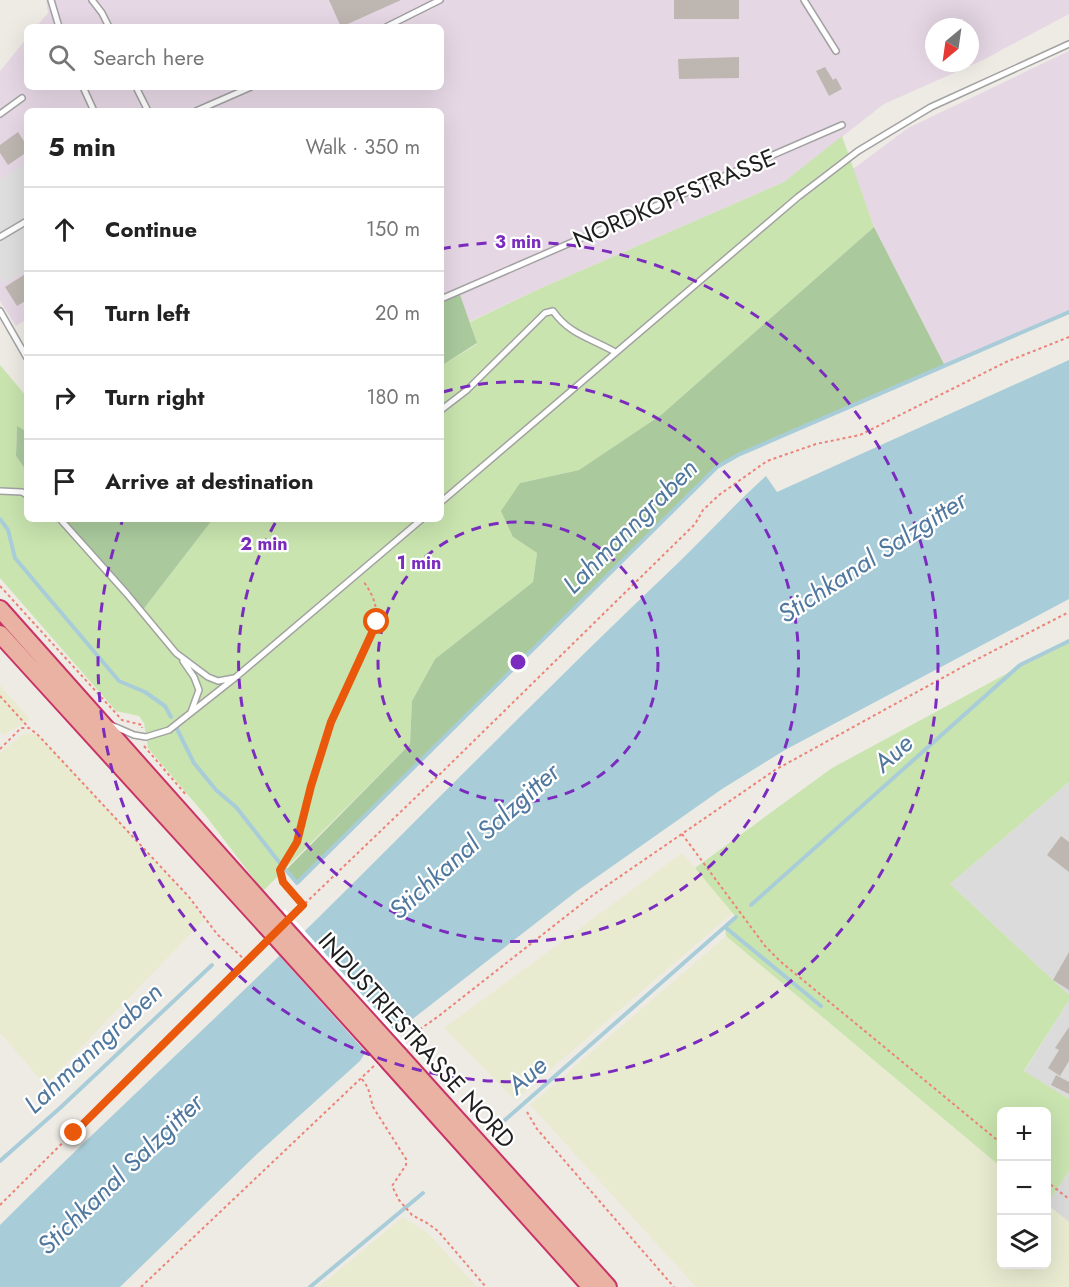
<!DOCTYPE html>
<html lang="en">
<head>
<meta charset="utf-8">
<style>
	:root { --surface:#fff; --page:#f2f2f2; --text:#222; --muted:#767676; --line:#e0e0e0 }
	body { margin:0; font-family:Jost,sans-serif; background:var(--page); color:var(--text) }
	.controls { position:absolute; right:18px; bottom:18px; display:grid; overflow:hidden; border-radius:9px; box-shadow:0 6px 24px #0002 }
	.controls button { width:54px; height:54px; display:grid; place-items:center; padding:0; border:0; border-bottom:2px solid var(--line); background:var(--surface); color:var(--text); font:30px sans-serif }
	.compass { position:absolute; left:925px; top:18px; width:54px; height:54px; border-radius:50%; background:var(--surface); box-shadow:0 6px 24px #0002; rotate:209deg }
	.stop { position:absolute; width:18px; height:18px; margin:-14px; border:4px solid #ea580c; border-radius:50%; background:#fff }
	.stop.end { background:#ea580c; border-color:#fff; box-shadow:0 2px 6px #0008 }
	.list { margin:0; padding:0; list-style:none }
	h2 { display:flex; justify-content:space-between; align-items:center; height:78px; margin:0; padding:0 24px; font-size:26px }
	h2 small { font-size:20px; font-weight:400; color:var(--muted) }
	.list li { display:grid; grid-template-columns:39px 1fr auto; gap:18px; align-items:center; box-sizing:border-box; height:84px; padding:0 24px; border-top:2px solid var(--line) }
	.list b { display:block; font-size:22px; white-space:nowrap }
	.list em { font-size:20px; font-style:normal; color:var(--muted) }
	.icon { flex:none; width:33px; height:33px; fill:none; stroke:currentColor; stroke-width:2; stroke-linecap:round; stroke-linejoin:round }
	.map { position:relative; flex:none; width:1069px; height:1287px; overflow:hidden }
	.search { position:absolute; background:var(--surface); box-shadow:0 6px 24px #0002; left:24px; top:24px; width:420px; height:66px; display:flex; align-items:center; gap:15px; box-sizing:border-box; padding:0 21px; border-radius:9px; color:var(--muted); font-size:22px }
	.panel { position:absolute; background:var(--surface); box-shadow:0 6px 24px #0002; left:24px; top:108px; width:420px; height:414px; border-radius:9px }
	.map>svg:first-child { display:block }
	.residential { fill:#dcdbdb }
	.industrial { fill:#e6d7e4; fill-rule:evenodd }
	.farmland { fill:#e9ebd1 }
	.grass { fill:#c9e4af }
	.forest { fill:#aaca9d }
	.parking { fill:#dedede }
	.water { fill:#a9cdd8 }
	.pier { fill:#fff }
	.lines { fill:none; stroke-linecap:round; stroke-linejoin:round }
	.stream { stroke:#a9cdd8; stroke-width:4 }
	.building { fill:#beb7b1 }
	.service-casing { stroke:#a2a2a2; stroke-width:8 }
	.trunk-casing { stroke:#ca3368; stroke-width:20 }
	.path { stroke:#ed8276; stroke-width:2; stroke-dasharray:3 3; stroke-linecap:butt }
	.service { stroke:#fff; stroke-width:5 }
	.trunk { stroke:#e9b2a2; stroke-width:16 }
	.trunk-bridge-casing { stroke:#ca3368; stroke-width:20; stroke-linecap:butt }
	.trunk-bridge { stroke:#e9b2a2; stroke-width:16 }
	.route { stroke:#ea580c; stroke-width:8 }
	.ring { fill:none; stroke:#7b2cbf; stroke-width:3; stroke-dasharray:10 8 }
	.labels { text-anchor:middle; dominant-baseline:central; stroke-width:4.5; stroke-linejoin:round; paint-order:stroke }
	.street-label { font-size:24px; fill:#1e1e1e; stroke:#fff }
	.water-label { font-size:26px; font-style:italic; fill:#50779e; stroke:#fff }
	.centre { fill:#7b2cbf; stroke:#fff; stroke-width:3 }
	.ring-label { font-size:18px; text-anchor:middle; font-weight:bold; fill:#7b2cbf; stroke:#fff; stroke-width:4.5; stroke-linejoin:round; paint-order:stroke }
</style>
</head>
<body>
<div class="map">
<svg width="1069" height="1287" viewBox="0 0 1069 1287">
	<rect width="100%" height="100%" fill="#eeebe5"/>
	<!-- residential -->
	<path class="residential" d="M1069,782v213l-119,-111z
		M1069,1000v99l-45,-27z
		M1069,1171v51l-22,-17z"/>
	<!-- industrial -->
	<path class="industrial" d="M46,0h1023v14l-86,46 -99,44 -100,78 -245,107 -98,46v-224h-414v208l-11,7 -16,-25v-230l27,-33v49h414v-60h-405l12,-14zM934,27h36v36h-36z
		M1069,51v261l-124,54 -71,-139 -21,-58 55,-41z"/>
	<!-- farmland -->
	<path class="farmland" d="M0,685l30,34 -26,16 -4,-4z
		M28,733l7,1 10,7 143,156 16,23 -159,165 -45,-52v-280l20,-17z
		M682,853l52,59 -219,188 -71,-72z
		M726,936l275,231 1,97h44l1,-60 22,18v65h-373l-166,-182z
		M403,1217l25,16 49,54h-158z"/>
	<!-- grass -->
	<path class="grass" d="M842,136l32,91 -213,188 -82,55 -59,13 -7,54 24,16 -4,29 -98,77 -23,42 -2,43 -147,147 -57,-75 -58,-68 -4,-25 -5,-7 -23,-5 -116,-133v-213l27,32v35l-10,-5 -1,29 11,16v47h36l79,92 71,-92h228v-153l36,-22 -7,-22 69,-33 245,-107z
		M1069,640v142l-119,102 119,111v5l-45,71 45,28v72l-22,34 -1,-93h-44l-1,55 -275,-231 -1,-9 11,-10 -41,-49 137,-100z"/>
	<!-- forest -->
	<path class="forest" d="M874,227l71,139 -207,89 -21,12 -420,416 -11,-13 124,-126 2,-43 23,-42 98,-77 4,-29 -24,-16 -12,-26 19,-28 59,-13 82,-55z
		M459,292l18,51 -36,23v-67z
		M17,426l10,6v40l-11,-16z
		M63,519h150l-71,92z"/>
	<!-- parking -->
	<path class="parking" d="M27,162v108l-23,14 -4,-7v-98z"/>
	<!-- water -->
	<path class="water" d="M1069,360v239l-284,151 -63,39 -145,102 -167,130 -11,7 -5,1 -29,24 -5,8 -103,93 -137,133h-120v-62c104,-104 213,-203 318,-307 119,-118 238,-239 360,-355 30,-29 57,-59 88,-87l11,16z"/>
	<!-- pier -->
	<path class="pier" d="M285,909l124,138 -27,23 -123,-137z"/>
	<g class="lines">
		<!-- stream -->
		<path class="stream" d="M0,519l8,11 7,28 104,123 26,11 20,14 6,11
			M177,729l17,34 22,27 20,17 43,55
			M286,870l11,13 420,-416 21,-12 331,-143
			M751,905l269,-240 49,-24
			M725,927l96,79
			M505,1120l231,-203
			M0,1161l60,-53 152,-143
			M310,1287l113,-94"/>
	</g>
	<!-- building -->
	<path class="building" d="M329,0h72l-60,27z
		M674,0h65v19h-65z
		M739,57v21l-60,1 -1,-20z
		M825,67l8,13 3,-2 6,11 -13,7 -13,-25z
		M18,132l9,14v6l-19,13 -8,-12v-8z
		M27,273v27l-10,6 -12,-19z
		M1061,836l8,6v30l-22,-17z
		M1069,952v38l-16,-10z
		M1069,1027v34l-9,15 -12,-8 11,-18 -4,-2z
		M1056,1075l13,7v12l-18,-9z"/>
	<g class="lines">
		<!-- service casing -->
		<g class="service-casing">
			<path id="service" d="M51,0l8,27
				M92,0l10,13 7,14
				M804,0l32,51
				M386,27l54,-27
				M83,87l11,24
				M136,87l12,24
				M196,111l55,-24
				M0,114l22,-16
				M0,237l27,-16
				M441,299l401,-174
				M0,311l27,47
				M441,410l26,-20 78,-77 8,-2c17,24 38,27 62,41
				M0,491l22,1 5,3
				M441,502l357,-305 60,-46 73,-44 138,-63
				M60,519l67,75 49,59 32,24 10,4 16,-3
				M183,661l11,16 5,13 -8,22
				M111,725l23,10 12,2 23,-7 67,-53 186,-158"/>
		</g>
		<!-- trunk casing -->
		<g class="trunk-casing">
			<path id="trunk" d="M0,609l275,309
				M0,634l266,292
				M399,1055l209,232
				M390,1063l201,224"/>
		</g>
		<!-- path -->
		<path class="path" d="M0,586l122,134 20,5v3
			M0,696l29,32
			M144,746l43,50
			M0,749l21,-21h8l8,6 152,163 28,37 28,26
			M682,834l83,112 16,16 221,182
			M302,904l-19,-23 -3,-11 17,-28 14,-56 20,-64 46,-100c0,-17 -4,-28 -14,-41
			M292,916l146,-140 257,-252 8,-14 16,-15 48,-34 49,-17 44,-9 146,-73 63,-25
			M405,1040l35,-25 153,-120 182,-125 191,-105 103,-53
			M362,1079l6,9 5,19 33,52v6l-14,21 7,14 13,15 15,8 11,8 48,56
			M527,1112l10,17 137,158
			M1046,1181l23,18
			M0,1205l264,-262
			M141,1287l234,-222"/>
		<!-- service -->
		<use href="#service" class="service"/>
		<!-- trunk -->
		<use href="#trunk" class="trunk"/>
		<!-- trunk-bridge casing -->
		<g class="trunk-bridge-casing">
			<path id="trunk-bridge" d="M275,918l124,137
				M266,926l124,137"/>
		</g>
		<!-- trunk-bridge -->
		<use href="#trunk-bridge" class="trunk-bridge"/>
	</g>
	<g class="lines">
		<!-- route -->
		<path class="route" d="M74,1133l229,-228 -20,-23 -3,-12 17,-28 14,-56 20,-64 46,-100"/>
	</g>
	<!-- distance rings -->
	<g class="ring">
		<circle cx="518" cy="662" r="140"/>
		<path d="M443 392A280 280 0 1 1 277 520"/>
		<path d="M441 249A420 420 0 1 1 122 522"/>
	</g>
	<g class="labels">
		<!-- street labels -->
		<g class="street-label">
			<text transform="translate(674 198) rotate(-23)">NORDKOPFSTRASSE</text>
			<text transform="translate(417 1040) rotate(48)">INDUSTRIESTRASSE NORD</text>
		</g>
		<!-- water labels -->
		<g class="water-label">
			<text transform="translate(630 526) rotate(-45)">Lahmanngraben</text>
			<text transform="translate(872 557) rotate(-33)">Stichkanal Salzgitter</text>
			<text transform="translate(893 753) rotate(-42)">Aue</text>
			<text transform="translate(474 841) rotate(-42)">Stichkanal Salzgitter</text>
			<text transform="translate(93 1048) rotate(-43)">Lahmanngraben</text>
			<text transform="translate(527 1075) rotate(-41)">Aue</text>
			<text transform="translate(120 1174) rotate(-44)">Stichkanal Salzgitter</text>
		</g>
	</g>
	<circle cx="518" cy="662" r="9" class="centre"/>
	<g class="ring-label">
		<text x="518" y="248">3 min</text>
		<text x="264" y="550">2 min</text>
		<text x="419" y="569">1 min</text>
	</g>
</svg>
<div class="controls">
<button>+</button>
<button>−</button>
<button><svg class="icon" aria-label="layers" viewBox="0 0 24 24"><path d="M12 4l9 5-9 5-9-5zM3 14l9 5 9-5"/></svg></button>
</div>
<svg class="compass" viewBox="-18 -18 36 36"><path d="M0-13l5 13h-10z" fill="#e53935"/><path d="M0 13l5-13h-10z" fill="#767676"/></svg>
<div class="stop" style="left:377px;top:622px"></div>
<div class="stop end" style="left:74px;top:1133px"></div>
<div class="search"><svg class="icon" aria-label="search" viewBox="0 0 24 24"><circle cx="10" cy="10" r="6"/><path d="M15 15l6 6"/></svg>Search here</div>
<section class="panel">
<h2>5 min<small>Walk · 350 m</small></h2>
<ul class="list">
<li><svg class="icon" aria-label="ahead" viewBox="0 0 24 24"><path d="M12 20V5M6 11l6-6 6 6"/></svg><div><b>Continue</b></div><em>150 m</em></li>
<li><svg class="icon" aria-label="left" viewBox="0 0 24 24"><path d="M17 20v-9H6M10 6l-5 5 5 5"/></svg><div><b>Turn left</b></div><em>20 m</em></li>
<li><svg class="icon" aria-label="right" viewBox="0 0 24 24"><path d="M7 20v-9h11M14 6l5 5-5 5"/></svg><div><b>Turn right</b></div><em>180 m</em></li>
<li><svg class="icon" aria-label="arrive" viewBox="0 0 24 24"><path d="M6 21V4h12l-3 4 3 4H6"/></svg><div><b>Arrive at destination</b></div></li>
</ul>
</section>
</div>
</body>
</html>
